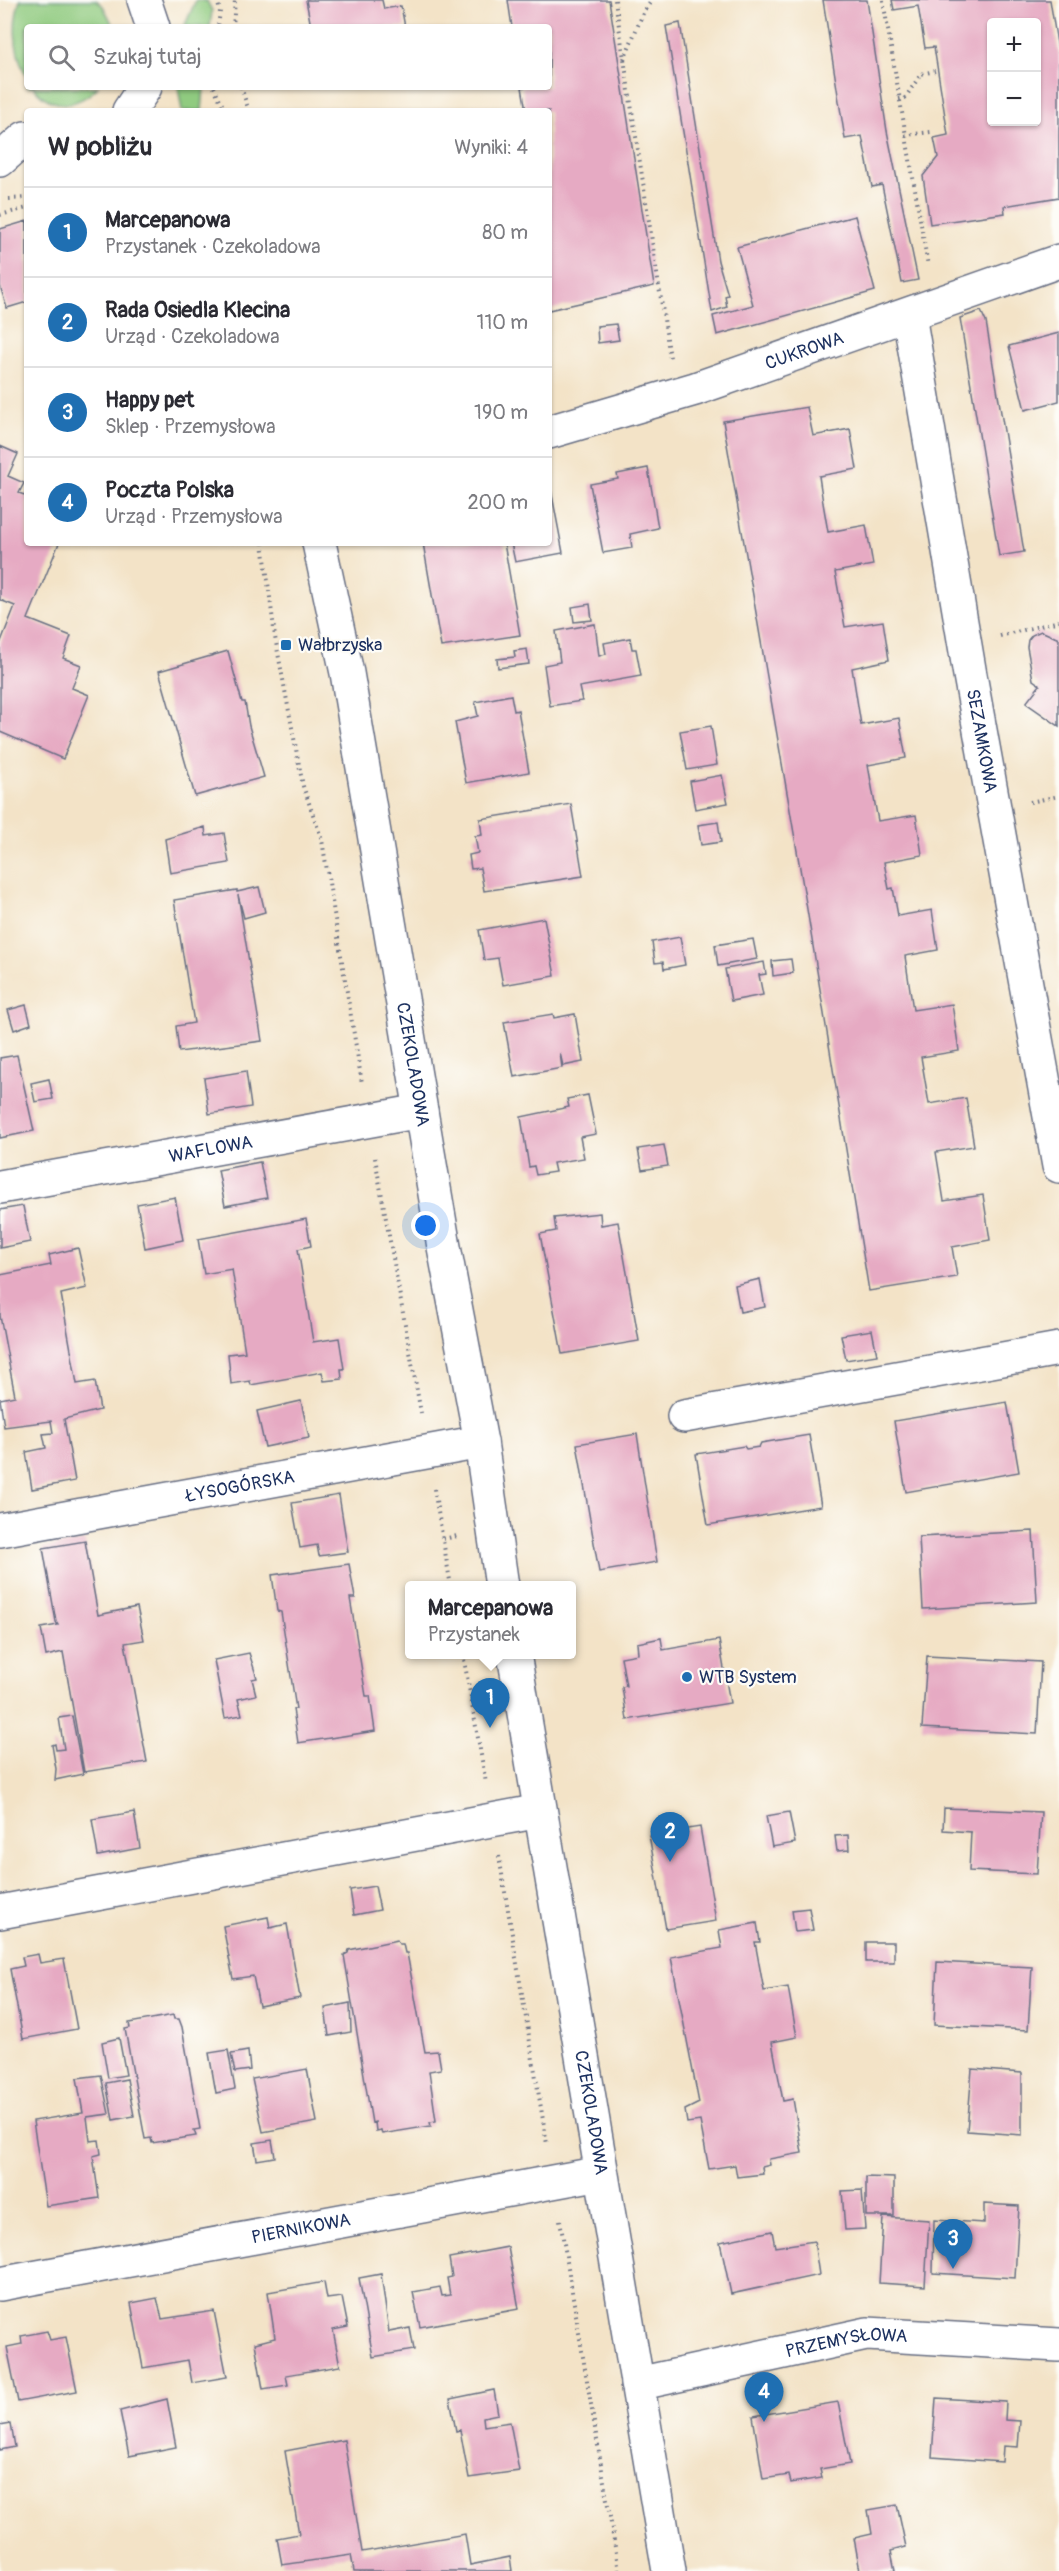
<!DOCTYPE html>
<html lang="pl">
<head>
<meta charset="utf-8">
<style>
	:root { --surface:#fff; --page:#f7f7f7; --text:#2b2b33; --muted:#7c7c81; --line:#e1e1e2; --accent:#1f6fb2 }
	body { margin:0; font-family:Pangolin,sans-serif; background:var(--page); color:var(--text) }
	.controls { position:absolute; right:18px; top:18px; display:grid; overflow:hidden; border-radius:6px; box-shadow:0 2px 4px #0004 }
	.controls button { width:54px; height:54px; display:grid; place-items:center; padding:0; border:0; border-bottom:2px solid var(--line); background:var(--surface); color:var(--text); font:30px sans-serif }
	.you { position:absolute; left:426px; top:1226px; width:21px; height:21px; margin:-15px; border:4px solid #fff; border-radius:50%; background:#1a73e8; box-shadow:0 0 0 9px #1a73e833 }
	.badge { display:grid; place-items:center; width:39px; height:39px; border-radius:50%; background:var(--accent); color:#fff; font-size:20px; font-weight:700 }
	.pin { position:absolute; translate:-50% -50px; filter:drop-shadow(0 2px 3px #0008) }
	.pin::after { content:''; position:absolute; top:32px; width:21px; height:18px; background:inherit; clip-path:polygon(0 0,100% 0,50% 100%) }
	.popup { position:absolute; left:405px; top:1581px; width:171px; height:78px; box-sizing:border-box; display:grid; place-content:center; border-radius:6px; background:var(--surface); filter:drop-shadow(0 2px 4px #0005); font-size:20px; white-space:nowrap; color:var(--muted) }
	.popup b { font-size:22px; color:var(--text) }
	.popup::after { content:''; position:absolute; left:50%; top:100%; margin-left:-12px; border:12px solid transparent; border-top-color:var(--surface) }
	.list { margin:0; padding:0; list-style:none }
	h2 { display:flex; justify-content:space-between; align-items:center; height:78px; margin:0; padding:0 24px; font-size:26px }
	h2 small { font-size:20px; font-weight:400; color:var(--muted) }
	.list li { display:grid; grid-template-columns:39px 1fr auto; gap:18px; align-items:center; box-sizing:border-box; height:90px; padding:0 24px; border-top:2px solid var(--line) }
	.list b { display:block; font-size:22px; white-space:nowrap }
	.list p { margin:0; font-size:20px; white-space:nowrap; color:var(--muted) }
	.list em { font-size:20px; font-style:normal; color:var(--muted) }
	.icon { flex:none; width:33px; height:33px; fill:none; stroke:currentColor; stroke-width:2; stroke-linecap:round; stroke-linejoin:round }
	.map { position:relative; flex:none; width:1059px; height:2571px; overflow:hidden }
	.search { position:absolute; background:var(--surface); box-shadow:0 2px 4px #0004; left:24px; top:24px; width:528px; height:66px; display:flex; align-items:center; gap:15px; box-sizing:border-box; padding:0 21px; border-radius:6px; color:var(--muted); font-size:22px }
	.panel { position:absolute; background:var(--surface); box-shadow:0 2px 4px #0004; left:24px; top:108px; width:528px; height:438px; border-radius:6px }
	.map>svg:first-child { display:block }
	.green { fill:#90cb80; stroke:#567d6f; stroke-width:1.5 }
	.building { fill:#e6aac3; fill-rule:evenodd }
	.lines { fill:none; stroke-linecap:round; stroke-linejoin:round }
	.minor-casing { stroke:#676e83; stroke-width:36 }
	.path { stroke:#676e83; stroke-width:4; stroke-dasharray:1.5 4.5; stroke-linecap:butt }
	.minor { stroke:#fff; stroke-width:33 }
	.poi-dot { fill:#1f6fb2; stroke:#fdfcf7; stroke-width:2 }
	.labels { text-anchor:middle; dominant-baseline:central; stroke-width:4.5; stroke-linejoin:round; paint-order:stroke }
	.street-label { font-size:18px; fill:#1b2f5e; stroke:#fdfcf7 }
	.poi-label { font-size:18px; fill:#1b2f5e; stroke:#fdfcf7; text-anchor:start }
</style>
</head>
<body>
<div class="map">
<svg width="1059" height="2571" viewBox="0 0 1059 2571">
	<rect width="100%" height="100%" fill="#fdfcf7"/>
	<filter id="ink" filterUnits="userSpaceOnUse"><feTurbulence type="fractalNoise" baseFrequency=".0167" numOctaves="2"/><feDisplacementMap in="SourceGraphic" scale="12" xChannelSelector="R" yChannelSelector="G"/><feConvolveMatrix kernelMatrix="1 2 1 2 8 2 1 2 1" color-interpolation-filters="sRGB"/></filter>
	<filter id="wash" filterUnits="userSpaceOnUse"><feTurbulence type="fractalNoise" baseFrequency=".008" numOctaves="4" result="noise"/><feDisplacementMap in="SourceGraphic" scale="24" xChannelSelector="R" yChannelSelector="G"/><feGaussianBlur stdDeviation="1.35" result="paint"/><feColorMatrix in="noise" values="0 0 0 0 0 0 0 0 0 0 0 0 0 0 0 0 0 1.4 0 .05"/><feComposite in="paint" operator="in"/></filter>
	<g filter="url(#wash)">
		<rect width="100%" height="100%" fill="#f3e3c7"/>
		<!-- green -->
		<path class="green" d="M20,0h76l7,6 11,21h-87v60h71c-54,53 -98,-32 -78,-87z
			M196,0l11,1 5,10 -2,16h-26z
			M178,87h26l-2,24h-20z"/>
		<g id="blocks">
			<!-- building -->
			<path class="building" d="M306,0h76l2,9 17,-3 4,21h-94z
				M508,0h101l45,286 -105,24v-199h-23l-4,-24h27v-60h-37z
				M823,0h44l20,131 31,149 -16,3 -20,-98 -10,2 -10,-51 -17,3z
				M892,0h158l9,56v141l-55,9 1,7 -75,11 -7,-48 15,-19 -4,-19 14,-3 -14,-88 -9,1 -7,-42 -24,4zM992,22h44v100h-44z
				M680,23l38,238 10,34 -3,1 2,11 -15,5 -46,-286z
				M855,216l20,75 -158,44 -4,-19 40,-11 -16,-58z
				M27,221v81l-20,6 -7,-22v-57z
				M981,311l5,11 38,230 -25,4 -39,-238z
				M616,324l3,16 -21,3 -1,-17z
				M1059,333v68l-34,9 -16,-64z
				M807,407l6,29 37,-7 7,40 -38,7 4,27 5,29 38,-7 7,40 -38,7 10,55 38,-6 6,39 -37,8 9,57 38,-7 7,40 -38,7 10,56 38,-6 6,40 -38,7 5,27 4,-1 5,28 34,-6 6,40 -33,6 8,54 39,-6 7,47 -38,6 8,47 37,-6 8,48 -38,6 8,49 39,-6 7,45 -38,7 5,30 -88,14 -63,-388 -83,-482z
				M0,446l18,8 -10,22 16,7 -5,10 8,3v47h32l-31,76 43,17 -8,22 18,7 -9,23 17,7 -26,64 -63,-27v-88l15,-38 -15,-6z
				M648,468l10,60 -28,6 2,14 -29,5 -13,-69 28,-5 -1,-5z
				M549,479l14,74 -48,9 -4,-19h38z
				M423,543h81l16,92 -79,12z
				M590,604l2,16 -18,2 -2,-15z
				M595,624l4,32 7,-2 -2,-11 26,-5 2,11h4l5,27 -62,11 3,14 -32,5 -6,-41 16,-3 -4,-31z
				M1041,631l18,8v87l-33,-23 14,-18 -7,-5 -6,-33 1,-7 4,-5z
				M527,649l2,15 -31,4 -1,-9 18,-2 -1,-6z
				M228,651l14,51h3l4,24 15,51 -69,19 -36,-125z
				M511,695l3,16 4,-1 11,62 -63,11 -11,-61 23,-6 -3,-14z
				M711,726l6,39 -30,5 -7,-39z
				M722,775l6,28 -33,6 -5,-28z
				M571,804l12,72 -99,15 -4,-23 -9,1 -2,-14 9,-2 -3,-17 7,-1 -2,-16z
				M718,822l3,20 -20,3 -3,-20z
				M205,827l1,9 18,-3 5,30 -59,10 -5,-34z
				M259,887l6,25 -21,6 -6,-23 24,146 -83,11 -3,-26 18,-3 -20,-123 63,-10v2z
				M544,918l11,58 -52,9 -5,-27 -14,2 -5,-30z
				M680,937l5,28 -21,4 -1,-7 -8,1 -3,-21z
				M753,939l4,20 -39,7 -3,-21z
				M791,959l2,14 -20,3 -1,-15z
				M764,962l2,12 -7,1 4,20 -32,6 -6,-32z
				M26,1005l5,19 -17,6 -6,-20z
				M553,1014l1,4 21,-4 8,48 -20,4 -3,-13 2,15 -48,9 -10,-55z
				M17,1055l17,76 -34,7v-80z
				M246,1071l5,36 -42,7 -5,-36z
				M49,1079l4,20 -18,3 -4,-19z
				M588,1095l8,39 -16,3 4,21 -31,5 2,9 -19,3 -2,-9 -5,1 -8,-50 48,-10 -2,-8z
				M664,1145l4,21 -26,4 -4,-21z
				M260,1162l7,36 -42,8 -7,-36z
				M175,1197l8,43 -38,8 -8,-44z
				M23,1206l7,36 -30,6v-38z
				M600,1213l1,12 17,-3 21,119 -77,13 -22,-120 16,-3 -2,-13z
				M306,1219l5,27 -13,3 15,93 26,-4 5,31h-3l1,10 -18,2 -2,-9 -71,13 -1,-4 -19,3 -3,-30 17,-2 -13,-83 -28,5 -6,-35z
				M78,1248l9,40 -26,6 16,90 18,-3 5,29 -36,9 11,62 -43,8 -6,-37 20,-4 -3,-14 10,-1 -2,-12 -47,6 -4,-28 15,-3 -15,-80v-41l51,-10 -2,-10z
				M760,1279l5,28 -25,5 -5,-27z
				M872,1330l5,25 -31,5 -5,-25z
				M301,1401l8,37 -44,9 -8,-36z
				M1007,1402l12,70 -113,20 -12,-71z
				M637,1434l20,128 -58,10 -22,-128z
				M809,1435l12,71 -113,19 -12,-71 48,-8 2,3 13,-2 2,-4z
				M339,1495l9,57 -29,4 -2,-11 -17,3 -8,-45z
				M1033,1531l4,71 -114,7 -4,-72z
				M85,1541l13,74 39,-8 7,33 -19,3 22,119 -63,10 -21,-120 -17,4 -5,-28 17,-3 -2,-3 -13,-74z
				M349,1564l6,34h-5l16,98h4l5,35 -77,12 -5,-34h3l-15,-97 -4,-1 -5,-36z
				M661,1638l2,12 56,-10 11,63 -103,17 -5,-33 4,-1 -5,-29 17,-3 -1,-11z
				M249,1653l8,25 -5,1 4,16 -18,4 4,16 -17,3 -11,-58z
				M927,1656l114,6 -4,72 -115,-6z
				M72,1716l11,58 -28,6 1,-11 -4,-24 3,-1 1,6 8,-1 -5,-31z
				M944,1808l97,4 -4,62 -68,-3 2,-39 -28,-2z
				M134,1812l6,36 -42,8 -6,-37z
				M789,1812l6,31 -23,4 -6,-31z
				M700,1827l16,94 -50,8 -17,-94z
				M848,1835l1,15 -12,1 -2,-15z
				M375,1886l5,24 -26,5 -4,-25z
				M809,1908l4,22 -18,2 -3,-22z
				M268,1917l2,11 17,-4 13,74 -41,8 -6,-30 -20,3 -10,-53z
				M757,1923l3,19h-5l9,49 24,-4 9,50 -25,5 11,59 10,-2 9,54 -33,6 1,6 -8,2 1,7 -26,3 -2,-12 -26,4 -9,-48 -13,2 -2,-13 14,-7 -28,-146 51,-9 -3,-18z
				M397,1940l2,4h4l2,9h2l18,99 13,-1 3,18 -12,2 7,50 -6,1 1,4 -49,8 -1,-4 -5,1 -1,-9 -3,1 -28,-168 4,-2 1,-3z
				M866,1942h28v20h-28z
				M38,1954l2,9 24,-4 13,70 -54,10 -13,-70 14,-3 -2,-9z
				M937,1962l95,5 -4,63 -94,-5z
				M350,2003l1,29 -22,4 -4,-28z
				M173,2015l1,4h5l3,8 18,102 -6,1 2,6 -44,7 -1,-5 -6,1 -20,-110 5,-1 -1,-5z
				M119,2038l7,37 -18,3 -6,-36z
				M228,2050l7,39 -19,4 -7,-40z
				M248,2051l2,19 -15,2 -4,-18z
				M307,2069l10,53 -54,10 -11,-53z
				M972,2069l50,4v62l-55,-4z
				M101,2075l8,39 -22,3 3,24 9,-1 2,14 -8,2 6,42 -53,8 -13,-85 50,-8 -6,-35z
				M127,2079l7,37 -21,4 -7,-37z
				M272,2140l3,17 -18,3 -3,-17z
				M866,2177l28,1v38h-28z
				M862,2190l3,39 -20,1 -3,-39z
				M984,2204l35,2 -4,72 -82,-5 1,-53 50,3z
				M883,2217l46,3 -4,66 -46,-3z
				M772,2231l3,16 39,-6 5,34 -88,19 -11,-52z
				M508,2247l11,62 -99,18 -7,-35 27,-5 2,9 8,-1 -3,-17 5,-1 -3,-19z
				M381,2274l8,58 21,-4 4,22 -41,7 -14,-79z
				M324,2282l3,17 15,-2 6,30 -15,3 7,36 -54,9 2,10 -25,4 -8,-46 20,-5 -7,-46z
				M157,2298l5,21 52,-8 13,66 -35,6 -4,-23 -45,8 -12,-65z
				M47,2331l3,9 16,-3 11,54 -59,11 -11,-55 15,-3 -1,-8z
				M494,2390l4,24 -15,3 1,9 26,-4 9,49 -50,7 -9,-48 -4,1 -6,-32z
				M936,2398l70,4 -1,18 15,1 -2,26 -15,-1 -1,16 -70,-5z
				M167,2399l9,48 -47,9 -9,-45z
				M838,2402l12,62 -30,5 2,9 -31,5 -2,-8 -26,4 -10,-63z
				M11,2423l4,24 -15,3v-25z
				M344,2440l18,112 103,-18 5,31 40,-8 2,14h-158l-3,-16 -69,10 -5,-27 22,-4 -14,-83z
				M897,2505l9,42 -15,4 4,20h-35l-6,-33 18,-4 -4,-24z"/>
		</g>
	</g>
	<g filter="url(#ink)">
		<use href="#blocks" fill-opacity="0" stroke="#676e83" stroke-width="1.5"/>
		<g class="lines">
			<!-- minor casing -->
			<g class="minor-casing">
				<g id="minor">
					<path d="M144,0l9,27"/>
					<path d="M129,111l16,-24"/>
					<path d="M0,160l25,-22"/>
					<path id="s1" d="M909,315l61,360 89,491"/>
					<path id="s2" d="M549,432l146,-43 364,-128"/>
					<path id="s3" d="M319,543l28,130 97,574 37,195 21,144"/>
					<path id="s4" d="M0,1187l421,-76"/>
					<path d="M684,1416l375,-67"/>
					<path id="s5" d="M0,1530l481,-88"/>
					<path id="s6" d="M514,1654l155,917"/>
					<path d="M0,1912l540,-101"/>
					<path id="s7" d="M0,2284l601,-111"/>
					<path id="s8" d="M637,2384l230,-50 192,11"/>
				</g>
			</g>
			<!-- path -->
			<path class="path" d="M217,0l3,11 -2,16
				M615,0l55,358
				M883,0l45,266
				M233,27l2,-27
				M624,59l20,-48 8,-11
				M214,87l11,24
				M241,87l8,24
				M899,99l6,-1 16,-24 14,-3
				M905,135l26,-3
				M9,199l18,-1
				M0,215l27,-7
				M263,543l12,94 28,149 19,54 40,243
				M1000,636l59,-15
				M1030,802l29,-6
				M375,1158l46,255
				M434,1489l17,97
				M443,1539l14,-3
				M463,1654l23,129
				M499,1856l48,288
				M560,2220l59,351"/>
			<!-- minor -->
			<use href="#minor" class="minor"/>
		</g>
	</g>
	<!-- markers -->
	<g class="poi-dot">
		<rect x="280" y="639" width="12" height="12" rx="3"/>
		<circle cx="687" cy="1677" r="6"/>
	</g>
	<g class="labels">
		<!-- street labels -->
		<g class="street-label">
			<text stroke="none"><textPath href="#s2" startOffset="268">CUKROWA</textPath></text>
			<text stroke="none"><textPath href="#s1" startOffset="432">SEZAMKOWA</textPath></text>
			<text stroke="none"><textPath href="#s3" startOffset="530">CZEKOLADOWA</textPath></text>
			<text stroke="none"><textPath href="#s4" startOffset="214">WAFLOWA</textPath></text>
			<text stroke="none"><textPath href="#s5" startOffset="244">ŁYSOGÓRSKA</textPath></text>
			<text stroke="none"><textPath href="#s6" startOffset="465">CZEKOLADOWA</textPath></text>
			<text stroke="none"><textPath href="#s7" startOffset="306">PIERNIKOWA</textPath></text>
			<text stroke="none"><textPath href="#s8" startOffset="214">PRZEMYSŁOWA</textPath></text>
		</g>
		<!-- poi labels -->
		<g class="poi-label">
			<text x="298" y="645">Wałbrzyska</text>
			<text x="699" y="1677">WTB System</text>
		</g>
	</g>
</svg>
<div class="controls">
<button>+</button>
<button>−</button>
</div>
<div class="you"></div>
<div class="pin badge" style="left:490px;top:1728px">1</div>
<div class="popup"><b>Marcepanowa</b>Przystanek</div>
<div class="pin badge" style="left:670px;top:1862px">2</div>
<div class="pin badge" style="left:953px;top:2269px">3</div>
<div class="pin badge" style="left:764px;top:2422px">4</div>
<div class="search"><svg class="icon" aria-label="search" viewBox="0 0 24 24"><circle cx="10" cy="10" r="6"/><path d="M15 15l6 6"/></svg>Szukaj tutaj</div>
<section class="panel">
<h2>W pobliżu<small>Wyniki: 4</small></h2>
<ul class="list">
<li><span class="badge">1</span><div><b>Marcepanowa</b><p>Przystanek · Czekoladowa</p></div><em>80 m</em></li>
<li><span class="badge">2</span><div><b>Rada Osiedla Klecina</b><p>Urząd · Czekoladowa</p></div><em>110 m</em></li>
<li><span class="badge">3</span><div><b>Happy pet</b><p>Sklep · Przemysłowa</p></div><em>190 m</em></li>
<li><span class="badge">4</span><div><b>Poczta Polska</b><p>Urząd · Przemysłowa</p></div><em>200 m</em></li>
</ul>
</section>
</div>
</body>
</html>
